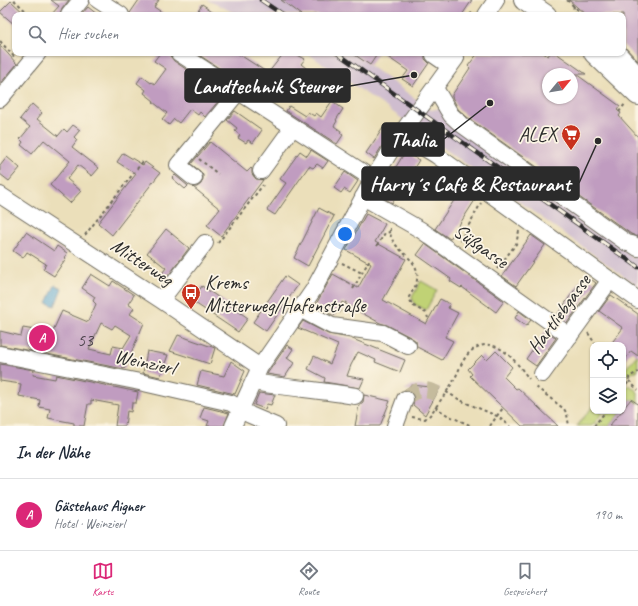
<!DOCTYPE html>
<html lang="de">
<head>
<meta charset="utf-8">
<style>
	:root { --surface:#fff; --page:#f2f2f3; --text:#1f2937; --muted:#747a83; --line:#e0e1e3; --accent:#db2777 }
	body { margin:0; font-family:Caveat,sans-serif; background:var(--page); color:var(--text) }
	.controls { position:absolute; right:12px; bottom:12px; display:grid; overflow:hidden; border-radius:8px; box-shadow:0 1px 3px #0004 }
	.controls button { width:36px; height:36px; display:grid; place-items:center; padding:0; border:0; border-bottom:1px solid var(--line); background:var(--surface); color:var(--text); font:20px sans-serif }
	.compass { position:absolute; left:542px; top:68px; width:36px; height:36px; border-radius:50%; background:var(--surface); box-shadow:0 1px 3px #0004; rotate:60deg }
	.you { position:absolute; left:345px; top:234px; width:14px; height:14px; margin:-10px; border:3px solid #fff; border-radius:50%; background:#1a73e8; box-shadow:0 0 0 6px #1a73e833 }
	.badge { display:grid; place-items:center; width:26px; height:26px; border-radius:50%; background:var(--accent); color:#fff; font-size:13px; font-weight:700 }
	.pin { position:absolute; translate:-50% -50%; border:2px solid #fff; box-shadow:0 1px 4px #0006 }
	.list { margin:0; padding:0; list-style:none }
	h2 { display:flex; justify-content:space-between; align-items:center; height:52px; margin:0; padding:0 16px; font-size:17px }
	h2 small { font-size:13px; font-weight:400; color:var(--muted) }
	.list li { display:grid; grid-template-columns:26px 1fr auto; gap:12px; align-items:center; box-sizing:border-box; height:72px; padding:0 16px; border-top:1px solid var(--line) }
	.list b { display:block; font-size:15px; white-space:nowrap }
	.list p { margin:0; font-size:13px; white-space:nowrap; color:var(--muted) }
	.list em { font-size:13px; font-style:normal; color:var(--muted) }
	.icon { flex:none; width:22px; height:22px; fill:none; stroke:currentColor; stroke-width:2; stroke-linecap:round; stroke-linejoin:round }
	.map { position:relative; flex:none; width:638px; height:426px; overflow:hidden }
	.search { position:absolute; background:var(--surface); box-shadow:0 1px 3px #0004; left:12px; right:12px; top:12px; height:44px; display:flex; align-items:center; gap:10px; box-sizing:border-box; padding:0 14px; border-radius:8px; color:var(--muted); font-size:15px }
	.sheet { height:124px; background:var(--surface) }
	nav { display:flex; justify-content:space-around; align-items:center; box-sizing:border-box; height:56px; border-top:1px solid var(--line); background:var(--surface); font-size:11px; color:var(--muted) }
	nav a { display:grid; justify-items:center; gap:2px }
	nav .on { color:var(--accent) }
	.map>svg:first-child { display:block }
	.industrial { fill:#cfbdcf }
	.green { fill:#c0d275; stroke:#767e50 }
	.water { fill:#54a3cd; stroke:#40677c }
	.building { fill:#c09cc0; fill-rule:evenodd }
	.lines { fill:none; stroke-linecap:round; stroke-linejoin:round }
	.minor-tunnel { stroke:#c5bb9d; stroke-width:16; stroke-dasharray:16 8; stroke-linecap:butt }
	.minor-casing { stroke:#6e6a5d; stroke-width:18 }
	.major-casing { stroke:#6e6a5d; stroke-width:22 }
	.path { stroke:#6e6a5d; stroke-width:2; stroke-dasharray:3 3; stroke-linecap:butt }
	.minor { stroke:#fff; stroke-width:16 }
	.major { stroke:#fff; stroke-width:20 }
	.rail-casing { stroke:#2b2b2b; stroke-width:4.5 }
	.rail { stroke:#fcf5e5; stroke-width:3; stroke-dasharray:9; stroke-linecap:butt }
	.labels { text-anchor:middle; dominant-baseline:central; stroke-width:3.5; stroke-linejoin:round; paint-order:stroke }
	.number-label { font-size:18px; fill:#504750 }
	.poi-label { font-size:20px; fill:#2b2b2b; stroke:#fcf5e5; text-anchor:end }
	.street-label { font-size:20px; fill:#2b2b2b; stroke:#fcf5e5 }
	.leader { fill:none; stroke:#2b2b2b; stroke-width:1.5 }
	.callout-dot { fill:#2b2b2b; stroke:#fcf5e5; stroke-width:1.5 }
	.callout { fill:#2b2b2b; stroke:#2b2b2b; stroke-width:1.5 }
	.callout-label { font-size:21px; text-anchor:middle; font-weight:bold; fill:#fff }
</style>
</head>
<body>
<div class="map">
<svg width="638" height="426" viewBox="0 0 638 426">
	<rect width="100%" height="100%" fill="#fcf5e5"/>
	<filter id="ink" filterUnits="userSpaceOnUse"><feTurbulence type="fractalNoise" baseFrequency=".025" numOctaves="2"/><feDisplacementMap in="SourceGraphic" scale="8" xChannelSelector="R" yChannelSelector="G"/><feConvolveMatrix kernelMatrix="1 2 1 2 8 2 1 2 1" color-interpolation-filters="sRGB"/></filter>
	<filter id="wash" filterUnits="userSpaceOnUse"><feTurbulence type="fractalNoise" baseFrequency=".012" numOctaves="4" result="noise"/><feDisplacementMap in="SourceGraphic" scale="16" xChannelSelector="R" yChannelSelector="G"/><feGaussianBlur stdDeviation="0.9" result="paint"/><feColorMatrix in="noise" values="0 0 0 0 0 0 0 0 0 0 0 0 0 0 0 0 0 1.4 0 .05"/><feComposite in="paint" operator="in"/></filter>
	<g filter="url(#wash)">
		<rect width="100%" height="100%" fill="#ebdfba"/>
		<!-- industrial -->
		<path class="industrial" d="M207,0h74l20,15h-62z
			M307,53h45l79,57 10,-2 184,138 3,7 5,5 5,-3v31l-251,-178z"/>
		<!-- green -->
		<path class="green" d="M421,281l16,9 -11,20 -12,-6 -2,-7z
			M637,355l1,1v14l-10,5 -3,-1 -2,4v-6z
			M629,385l9,7v12l-7,-5 -8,10v-17z
			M593,406v5h11l-12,15h-15z
			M608,411h14l-13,15h-13z"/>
		<!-- water -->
		<path class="water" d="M55,285l7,3 -7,18 -8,-3z"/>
		<g id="blocks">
			<!-- building -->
			<path class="building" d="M51,0h18l-7,9 -2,6h-9l8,-9z
				M139,0h20l-5,7 12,8h-36v-2z
				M281,0h191l-10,15h-161z
				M569,0h69v61l-15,-16v-30h-37z
				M11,1l15,14h-11v10l-15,-13z
				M202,4l16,11h-23z
				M88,7l10,8h-17z
				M0,45l17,19 -17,20z
				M160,53h8l6,8 40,27 -3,4 9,7 -15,18 -5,-5 -2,3 -8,-6 -11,14 -5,-4 -5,6 -7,-6 5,-6 -14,-11 1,-1 -10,-8 2,-3 -9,-7 5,-7 9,7 1,-1 3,2 11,-15 -12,-8z
				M196,53h41l31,20 16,-20h10l11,6 -4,5 21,17 -8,9 -3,-2 -3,4 -21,-17 -17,21 -20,-17 -1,1 -15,-9 -3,5z
				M352,53h26l-8,12z
				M382,53h43v6l4,4 -16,23 -11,-7 6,-8z
				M478,53h65l5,3 2,-3h6l30,21h-10l44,32 -3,4 4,3 -2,3 19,21v100l-7,-3 -164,-117 -9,-8 -6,-12v-2l18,-27 -2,-2zM548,74h24v24h-24z
				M332,101l11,8 -7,11 1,1 -3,5 7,5 -1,2 3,2 -6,9 -51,-33 3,-5 16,10 3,-4 6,4 2,-3 5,4z
				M32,104l10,9 -5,6 21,17 6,-7 3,3 6,-7 7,5 -6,7 3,3 -5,7 27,21 -7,8 -14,-11 -11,14 14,12 -11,12 -20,-18 20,-24 -26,-21 -12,14 -11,-9 2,-3 -3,-3 10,-12 -10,-8z
				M235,111l27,19 -9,13 -5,-3 -2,3 -8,-5 2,-3 -5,-4 2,-3 -10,-8z
				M383,128l7,5 -16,26 -8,-6z
				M210,142l37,30 4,-4 1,1v5l4,5 7,1 -42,56 -14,-11 13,-16 -27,-22h4l4,-3 2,-5v-4l-3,-4 -9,-7z
				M311,150l17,11 -5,7 -6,-4 -4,4 -4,-2 -34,49 -8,-5 19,-27 -6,-4 20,-28 7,5z
				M405,152l14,8 -27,43 -13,-8z
				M123,153l20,12 2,-3 15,11 -48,62 -14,-12 38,-49 -19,-12z
				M7,157l13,11 -11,13 -9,-7v-8z
				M345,172l13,9 -8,12 -6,-4 -3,4 -7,-5z
				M175,175l13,11 -3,3 -13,-11z
				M463,187l14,10 -27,42 -15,-10z
				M319,208l15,8 -26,50 -14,-8z
				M366,214l19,10 -10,18 31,17 -23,41 43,24 14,-25 10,5 -2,4 10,5 -13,24 8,4 -11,19 -25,-13 -1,-6 -4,-3 -25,-13 -7,-2 -38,-21 -8,14 -19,-10 18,-32 25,14 13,-24 -25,-14z
				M166,229l23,19 -24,32 -5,-4 6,-8 -19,-15z
				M26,232l28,19 3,-5 10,7 -2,4 1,1 -12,18 -11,-7 3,-5 -19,-12 -4,6 -10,-7z
				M531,235l14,10 -29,41 -14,-10z
				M425,244l79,57 -8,11 -34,-25 -1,1 -11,-7 1,-2 -34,-24z
				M91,274l19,12 3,-5 21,14 -6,9 6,4 -4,6 14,9 -20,46 -124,-24v-14l21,5 2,-8 29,5 10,-22 26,11 8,-18 -3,-3 2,-4 -13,-9zM101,323l11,6 3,-4 16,10 -8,13 -10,-2 -2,8 -22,-5z
				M585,275l11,8 -29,40 -10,-8z
				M285,276l13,9 -32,46 -13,-9z
				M202,286l46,32 -10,14 -46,-31z
				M611,295l27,19v42l-7,-5 -8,11v-17h-13l13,-17 -24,-17z
				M519,311l12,9 -5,6 -11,-8z
				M303,321l25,13 22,4 55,22 -5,12 -25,-10 1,-2 -18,-8 -7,13 -4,11 17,3 -4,9 -36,-6 1,-4 -17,-9 6,-13 16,8 8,-19 -40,-17z
				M546,330l10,8 -20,28 -10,-7z
				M178,335l37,13 -5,16 -40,-13z
				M287,345l6,4 -6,9 7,5 -9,14 -18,-3z
				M147,351l21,4 -8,22 -17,-4z
				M496,351l16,16 -8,10 12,12 2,-1 40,38h-36l-52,-50 2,-2 -4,-5 14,-14 5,5z
				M231,361l14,10 -10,23 -38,-9 4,-14 23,5z
				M0,364l34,6 -1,5 22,4 1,-4 82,17 -2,11h-4l-1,9 -4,-1 -2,15h-10l3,-21 -27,-5v4h-3l-4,22h-10v-3l-26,-5 2,-9 -11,-2 1,-7 -21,-4 2,-12 -21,-3z
				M412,385l28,3 -15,27 -12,-10 1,-7 -2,-5 -4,-3h-4z
				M259,393l16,2 -4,10 -4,-1 -2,5 -11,-4z
				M364,395l26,6 -10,25h-25l4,-21 4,-3z
				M631,399l7,5v22h-29l13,-15h1v-2z
				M204,407l25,6 -5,13h-17l2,-5 -9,-3z"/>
		</g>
	</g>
	<g filter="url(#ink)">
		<use href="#blocks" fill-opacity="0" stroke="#6e6a5d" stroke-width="1"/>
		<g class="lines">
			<!-- minor-tunnel -->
			<path class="minor-tunnel" d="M405,399c10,-9 20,-12 32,-5"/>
			<!-- minor casing -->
			<g class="minor-casing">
				<path id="minor" d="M98,0l23,15
					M69,15l12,-15
					M486,15l10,-15
					M179,53l194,126
					M618,53l20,22
					M434,55l16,11
					M435,88l16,27 10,9 166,119 5,1 6,4
					M0,99l38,-46
					M401,134l35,21 202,145
					M261,171l32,-44
					M194,178l-16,-13 60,-73
					M0,195l161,105 99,67
					M363,197l58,33 149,106
					M161,300l44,-57
					M300,309l32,17 51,7 25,13
					M0,354l135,27 96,22 19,12 26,11
					M542,374l68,-94
					M253,382c34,6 68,8 102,14
					M233,426l27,-59 54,-78 59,-110 28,-45 55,-76
					M395,426l10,-27"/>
			</g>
			<!-- major casing -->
			<g class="major-casing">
				<path id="major" d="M524,0l22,15
					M594,53l44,42"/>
			</g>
			<!-- path -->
			<path class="path" d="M14,0l16,15
				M567,0l16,15
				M574,6l-1,5 4,4
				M470,15l3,-4
				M0,41l16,18
				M619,112l6,-8
				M199,159l19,15
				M390,228c-2,23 31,28 27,51 0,6 -5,13 -8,18l3,8 14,8 2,5
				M85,235l59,-75
				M460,241l21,-38
				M218,243l45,-58
				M377,246l8,-13 5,-1
				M342,263l20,10
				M497,269l19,-25 3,-13
				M353,289l17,-30
				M339,313l7,-11
				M588,333l8,12
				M629,381l9,9
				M536,387l28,22 3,5 2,12
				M623,390l6,-9v-4l9,-5
				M446,392l18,10 33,14 13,10
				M435,407l14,9 23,10
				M412,417l13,2 5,-4c8,-11 17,-23 24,-35 5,-9 8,-20 15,-27 24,-23 47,8 60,26
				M490,426l9,-13 5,-6
				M594,426l12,-15"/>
			<!-- minor -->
			<use href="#minor" class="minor"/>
			<!-- major -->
			<use href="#major" class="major"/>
			<!-- rail casing -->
			<g class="rail-casing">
				<path id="rail" d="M261,0l22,15
					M337,53l301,214"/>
			</g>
			<!-- rail -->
			<use href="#rail" class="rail"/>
		</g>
	</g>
	<!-- icons -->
	<defs>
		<g id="supermarket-pin" transform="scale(1)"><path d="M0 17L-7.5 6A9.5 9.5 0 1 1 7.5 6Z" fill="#c8321e" stroke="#fcf5e5"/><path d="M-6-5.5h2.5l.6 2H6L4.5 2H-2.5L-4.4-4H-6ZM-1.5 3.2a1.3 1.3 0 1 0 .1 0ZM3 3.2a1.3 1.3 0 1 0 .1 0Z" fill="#fff"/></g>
		<g id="bus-pin" transform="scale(1)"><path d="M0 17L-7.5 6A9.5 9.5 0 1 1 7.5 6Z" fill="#c8321e" stroke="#fcf5e5"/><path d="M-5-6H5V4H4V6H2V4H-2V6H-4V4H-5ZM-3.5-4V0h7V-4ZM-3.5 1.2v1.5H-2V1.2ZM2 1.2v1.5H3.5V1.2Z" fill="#fff"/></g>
	</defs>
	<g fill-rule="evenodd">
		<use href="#supermarket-pin" x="571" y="134"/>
		<use href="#bus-pin" x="191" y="293"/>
	</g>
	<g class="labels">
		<!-- number labels -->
		<g class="number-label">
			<text x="85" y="340">53</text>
		</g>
		<!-- poi labels -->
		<g class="poi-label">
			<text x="557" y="134">ALEX</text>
			<text x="205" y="282" text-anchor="start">Krems<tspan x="205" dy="23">Mitterweg/Hafenstraße</tspan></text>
		</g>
		<!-- street labels -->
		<g class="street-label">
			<text transform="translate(481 246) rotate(35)">Süßgasse</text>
			<text transform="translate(142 262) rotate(33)">Mitterweg</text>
			<text transform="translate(559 314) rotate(-54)">Hartliebgasse</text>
			<text transform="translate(145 362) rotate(12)">Weinzierl</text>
		</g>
	</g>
	<!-- callouts -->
	<path class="leader" d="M414 75L350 86M490 103L444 139M598 141L579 183"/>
	<g class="callout-dot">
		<circle cx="414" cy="75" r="4"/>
		<circle cx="490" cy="103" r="4"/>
		<circle cx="598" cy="141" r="4"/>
	</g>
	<g class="callout">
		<rect x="185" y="69" width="165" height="33" rx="4"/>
		<rect x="382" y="123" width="62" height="33" rx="4"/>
		<rect x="362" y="167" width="217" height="33" rx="4"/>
	</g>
	<g class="callout-label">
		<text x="267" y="93">Landtechnik Steurer</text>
		<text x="413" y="147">Thalia</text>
		<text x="470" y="191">Harry´s Cafe &amp; Restaurant</text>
	</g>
</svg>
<div class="controls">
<button><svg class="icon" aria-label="locate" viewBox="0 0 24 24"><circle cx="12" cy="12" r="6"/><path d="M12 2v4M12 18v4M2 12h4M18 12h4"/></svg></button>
<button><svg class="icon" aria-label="layers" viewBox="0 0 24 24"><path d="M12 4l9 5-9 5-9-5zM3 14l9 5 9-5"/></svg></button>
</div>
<svg class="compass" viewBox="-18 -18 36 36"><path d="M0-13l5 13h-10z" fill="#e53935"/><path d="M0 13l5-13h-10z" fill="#747a83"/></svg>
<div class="you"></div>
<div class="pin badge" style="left:42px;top:338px">A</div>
<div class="search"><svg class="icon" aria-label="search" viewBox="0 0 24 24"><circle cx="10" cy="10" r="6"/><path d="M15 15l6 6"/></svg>Hier suchen</div>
</div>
<section class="sheet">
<h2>In der Nähe<small></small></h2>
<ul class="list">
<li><span class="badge">A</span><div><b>Gästehaus Aigner</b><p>Hotel · Weinzierl</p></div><em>190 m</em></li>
</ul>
</section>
<nav>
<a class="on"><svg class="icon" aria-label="map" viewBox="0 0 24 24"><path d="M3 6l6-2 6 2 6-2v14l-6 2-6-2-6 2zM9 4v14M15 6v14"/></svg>Karte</a>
<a><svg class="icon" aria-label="directions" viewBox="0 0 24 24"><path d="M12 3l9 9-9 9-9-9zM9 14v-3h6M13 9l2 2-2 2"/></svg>Route</a>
<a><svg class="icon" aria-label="saved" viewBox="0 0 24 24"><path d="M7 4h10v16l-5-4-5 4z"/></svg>Gespeichert</a>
</nav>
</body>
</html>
